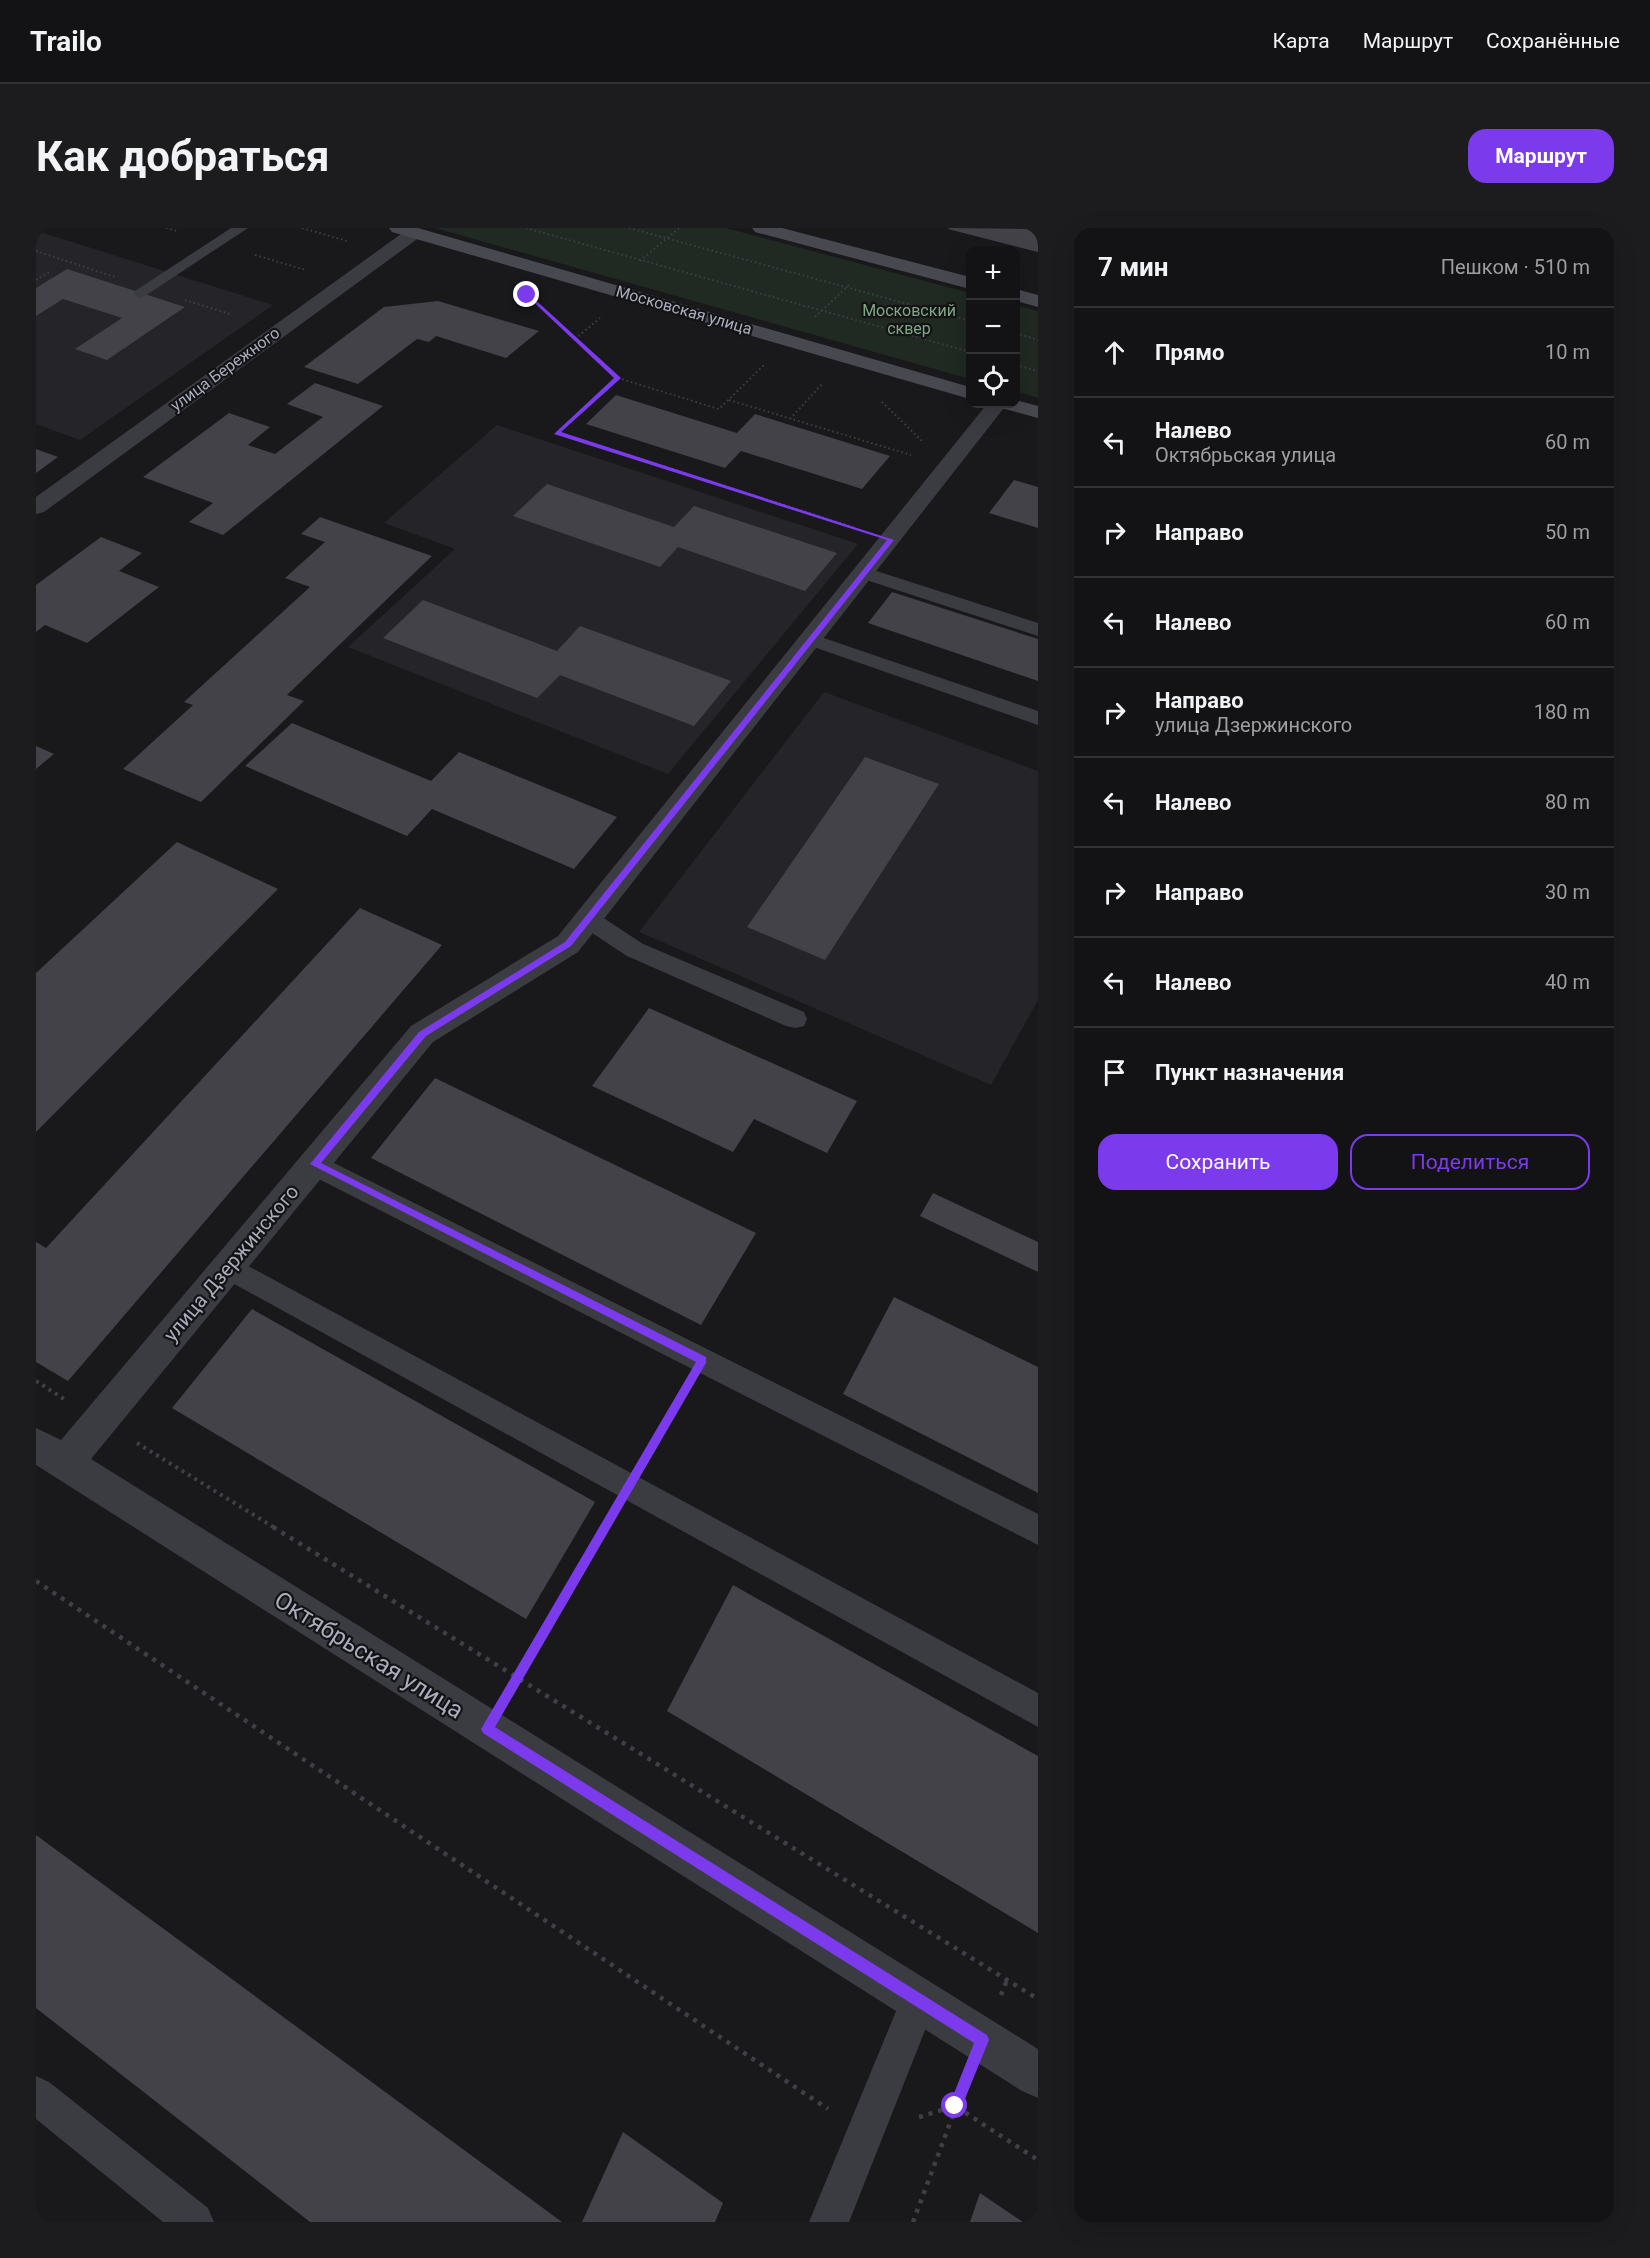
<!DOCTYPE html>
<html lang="ru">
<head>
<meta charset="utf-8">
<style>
	:root { --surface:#131214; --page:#1c1b1d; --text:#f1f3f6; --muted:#9d9ea0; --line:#323234; --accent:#7c3aed }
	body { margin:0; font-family:Roboto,sans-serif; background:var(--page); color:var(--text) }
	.controls { position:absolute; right:18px; top:18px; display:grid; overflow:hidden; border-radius:12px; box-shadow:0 6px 24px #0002 }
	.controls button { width:54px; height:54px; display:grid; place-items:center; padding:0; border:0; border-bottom:2px solid var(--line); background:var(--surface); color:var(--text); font:30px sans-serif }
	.stop { position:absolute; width:18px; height:18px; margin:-14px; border:4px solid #7c3aed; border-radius:50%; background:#fff }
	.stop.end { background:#7c3aed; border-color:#fff; box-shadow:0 2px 6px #0008 }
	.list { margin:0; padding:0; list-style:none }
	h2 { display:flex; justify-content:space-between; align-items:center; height:78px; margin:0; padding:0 24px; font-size:26px }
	h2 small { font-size:20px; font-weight:400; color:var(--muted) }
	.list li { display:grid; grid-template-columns:39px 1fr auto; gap:18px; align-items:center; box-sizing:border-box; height:90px; padding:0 24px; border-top:2px solid var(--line) }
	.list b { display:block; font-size:22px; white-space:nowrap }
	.list p { margin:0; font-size:20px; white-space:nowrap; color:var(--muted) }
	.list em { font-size:20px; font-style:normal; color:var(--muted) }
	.actions { display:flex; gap:12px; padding:18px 24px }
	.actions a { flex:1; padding:14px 0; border:2px solid var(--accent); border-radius:18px; text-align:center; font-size:21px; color:var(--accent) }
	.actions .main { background:var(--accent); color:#fff }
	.icon { flex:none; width:33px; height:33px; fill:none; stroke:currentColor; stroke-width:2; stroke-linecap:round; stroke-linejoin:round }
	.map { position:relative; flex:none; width:1002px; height:1994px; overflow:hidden; border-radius:18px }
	header { display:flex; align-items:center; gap:36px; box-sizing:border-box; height:84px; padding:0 30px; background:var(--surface); border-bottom:2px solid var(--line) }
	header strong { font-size:28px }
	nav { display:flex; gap:33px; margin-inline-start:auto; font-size:21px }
	.intro { display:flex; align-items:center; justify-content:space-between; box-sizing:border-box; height:144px; padding:0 36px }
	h1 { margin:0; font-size:42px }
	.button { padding:15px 27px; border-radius:18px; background:var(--accent); color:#fff; font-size:21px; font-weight:700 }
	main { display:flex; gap:36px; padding:0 36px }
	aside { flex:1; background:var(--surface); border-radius:18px; box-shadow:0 6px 24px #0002 }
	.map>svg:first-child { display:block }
	.built { fill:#252428 }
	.green { fill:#202922 }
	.building { fill:#424248 }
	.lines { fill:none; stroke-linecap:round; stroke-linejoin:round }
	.path-far2 { stroke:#3f4047; stroke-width:2; stroke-dasharray:1.5 3; stroke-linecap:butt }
	.path-far1 { stroke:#3f4047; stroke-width:4; stroke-dasharray:3 4.5; stroke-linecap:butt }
	.path { stroke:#3f4047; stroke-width:4.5; stroke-dasharray:4 6; stroke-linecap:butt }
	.service { fill:#3b3b42; fill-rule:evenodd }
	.minor { fill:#3b3b42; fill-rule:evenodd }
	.secondary { fill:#474850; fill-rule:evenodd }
	.route { fill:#7c3aed }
	.labels { text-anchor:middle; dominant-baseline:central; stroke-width:4.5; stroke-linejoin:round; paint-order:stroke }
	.far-street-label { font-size:16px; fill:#a9adbc; stroke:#131316 }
	.far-park-label { font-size:16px; fill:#7fa886; stroke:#131316 }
	.street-label { font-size:20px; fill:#a9adbc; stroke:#131316 }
	.near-street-label { font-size:24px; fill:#a9adbc; stroke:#131316 }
</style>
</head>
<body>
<header>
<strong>Trailo</strong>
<nav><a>Карта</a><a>Маршрут</a><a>Сохранённые</a></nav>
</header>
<div class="intro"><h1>Как добраться</h1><a class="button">Маршрут</a></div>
<main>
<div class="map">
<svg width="1002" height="1994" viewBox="0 0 1002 1994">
	<rect width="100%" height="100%" fill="#19181b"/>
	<!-- built -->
	<path class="built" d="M0,3h1l236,74 -193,135 -44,-16z
		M461,197l361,119 -190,230 -320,-127 107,-98 -71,-26z
		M788,464l214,79v229l-47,85 -352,-153z"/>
	<!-- green -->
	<path class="green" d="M399,0h291l244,65v86z
		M980,77l22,6v87l-22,-7z"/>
	<!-- building -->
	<path class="building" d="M913,0l89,1v23l-90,-23z
		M31,41l118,38 -78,53 -32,-11 47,-31 -59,-19 -27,17v-28z
		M402,73l101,30 -33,27 -70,-22 -7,6 -12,-3 -59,45 -54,-17 80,-60z
		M279,155l68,23 -160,129 -34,-13 24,-19 -70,-26 86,-64 41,14 -22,18 27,9 48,-37 -36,-13z
		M580,167l121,38 18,-19 135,42 -28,33 -121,-38 -16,17 -139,-44z
		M0,221l22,8 -22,16z
		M978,252l24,7v41l-49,-15z
		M511,256l127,43 20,-21 143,47 -32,38 -127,-44 -18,20 -147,-51z
		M284,289l112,39 -145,139 17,6 -103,101 -78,-33 70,-64 -9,-3 126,-115 -25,-9 40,-36 -24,-8z
		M65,309l41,16 -23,18 40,16 -72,56 -42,-18 -9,7v-47z
		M856,364l146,47v42l-170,-58z
		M387,372l134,51 23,-25 151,55 -37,45 -134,-51 -23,23 -154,-60z
		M256,495l139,58 28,-29 158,65 -43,52 -142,-60 -25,27 -162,-70z
		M0,518l18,8 -18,15z
		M829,529l74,27 -114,176 -78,-33z
		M141,614l101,47 -242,243v-159z
		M324,680l82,37 -374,436 -32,-19v-120l10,6z
		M613,780l208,93 -30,52 -73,-34 -21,33 -141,-66z
		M399,850l321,155 -55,92 -330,-167z
		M897,965l105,49v30l-118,-56z
		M858,1069l144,70v126l-195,-99z
		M216,1081l343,193 -69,117 -354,-211z
		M697,1357l305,171v177l-371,-222z
		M0,1607l526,387h-252l-274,-214z
		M587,1904l100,71 -8,19h-133z
		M944,1965l43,29h-53z"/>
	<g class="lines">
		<!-- path-far2 -->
		<path class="path-far2" d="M130,0l11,3
			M266,0l45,13
			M490,0l444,124
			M593,0l341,93
			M0,23l79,26
			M219,27l51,15
			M604,33l39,-33
			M0,52l15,-9
			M149,72l45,14
			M499,74l83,76 -61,54 296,95
			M779,89l36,-34
			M980,105l22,7
			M539,111l25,-21
			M980,137l22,6
			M582,150l101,31 45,-44
			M693,172l182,55
			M846,174l42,41
			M754,191l33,-36"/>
		<!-- path-far1 -->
		<path class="path-far1" d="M0,1153l28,18
			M101,1215l138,85
			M612,1226l36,-61
			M569,1300l5,-8"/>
		<!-- path -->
		<path class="path" d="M237,1299l765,472
			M0,1353l792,528
			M475,1461l95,-162
			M965,1767l6,-15
			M883,1889l36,-11 83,54
			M877,1994l52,-139"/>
		<!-- service -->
		<path class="service" d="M195,0h17l-103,68 -5,2 -8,-5z
			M828,339l174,56v13l-181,-59 -2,-4 2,-4z
			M776,406l226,77v14l-233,-81 -3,-4 3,-4z
			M552,683l8,2 47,31 161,68 3,7 -3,7 -9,2 -9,-2 -159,-70 -47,-31 -4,-6 4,-6z
			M278,925l724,361v31l-733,-373 -4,-8 4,-8z
			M192,1027l810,438v34l-820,-452 -4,-8 4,-8z
			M883,1754l13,5 5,13 -88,222h-40l97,-235z
			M0,1848l13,6 159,126 6,14h-51l-127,-103z"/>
		<!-- minor -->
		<path class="minor" d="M380,0l7,5 -3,4 -376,275 -8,2v-17l372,-268z
			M951,176h20l-429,548 -145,90 -342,417 947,590v49l-16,-7 -986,-626v-37l25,12 350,-414 147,-90z"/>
		<!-- secondary -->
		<path class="secondary" d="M353,0h29l552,159v12l-578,-167z
			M716,0h30l188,49v12l-215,-57z
			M980,61l22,6v12l-22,-6z
			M980,172l22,6v12l-37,-10 -3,-4h18z"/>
	</g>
	<!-- route -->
	<path class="route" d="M489,66h4l92,84 -60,54 333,108 -323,406 -145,90 -105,127 385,194v6l-211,364 492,308 2,5 -27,66 -7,7 -6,-7 25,-63 -491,-310 -2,-4 215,-367 -386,-198 109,-132 146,-90 322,-402 -333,-106 60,-56z"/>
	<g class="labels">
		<!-- far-street labels -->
		<g class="far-street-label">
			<text transform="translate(648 82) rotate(16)">Московская улица</text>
			<text transform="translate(189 141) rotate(-36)">улица Бережного</text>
		</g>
		<!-- far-park labels -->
		<g class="far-park-label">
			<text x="873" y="82">Московский<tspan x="873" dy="18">сквер</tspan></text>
		</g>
		<!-- street labels -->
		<g class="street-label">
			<text transform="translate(195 1035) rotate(-50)">улица Дзержинского</text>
		</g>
		<!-- near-street labels -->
		<g class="near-street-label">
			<text transform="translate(333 1427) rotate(32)">Октябрьская улица</text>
		</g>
	</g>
</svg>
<div class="controls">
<button>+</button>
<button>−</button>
<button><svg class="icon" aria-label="locate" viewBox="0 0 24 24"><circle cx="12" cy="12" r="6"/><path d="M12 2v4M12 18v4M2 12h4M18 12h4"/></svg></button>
</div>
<div class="stop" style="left:919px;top:1878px"></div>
<div class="stop end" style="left:491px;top:67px"></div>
</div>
<aside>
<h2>7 мин<small>Пешком · 510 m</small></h2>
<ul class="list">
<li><svg class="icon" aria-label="ahead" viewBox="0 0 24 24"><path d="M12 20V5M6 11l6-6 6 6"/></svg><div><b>Прямо</b></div><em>10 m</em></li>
<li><svg class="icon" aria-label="left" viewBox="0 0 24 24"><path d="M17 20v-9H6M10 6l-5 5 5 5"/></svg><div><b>Налево</b><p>Октябрьская улица</p></div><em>60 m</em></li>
<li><svg class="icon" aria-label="right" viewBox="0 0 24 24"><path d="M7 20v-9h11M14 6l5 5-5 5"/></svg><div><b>Направо</b></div><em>50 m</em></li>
<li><svg class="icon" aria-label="left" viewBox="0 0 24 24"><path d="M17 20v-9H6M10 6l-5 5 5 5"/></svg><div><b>Налево</b></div><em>60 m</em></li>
<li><svg class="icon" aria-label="right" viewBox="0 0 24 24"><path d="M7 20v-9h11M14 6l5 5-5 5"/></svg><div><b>Направо</b><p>улица Дзержинского</p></div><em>180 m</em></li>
<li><svg class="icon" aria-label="left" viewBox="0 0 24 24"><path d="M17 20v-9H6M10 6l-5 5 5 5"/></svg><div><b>Налево</b></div><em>80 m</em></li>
<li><svg class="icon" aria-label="right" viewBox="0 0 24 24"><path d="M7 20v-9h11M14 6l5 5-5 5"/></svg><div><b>Направо</b></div><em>30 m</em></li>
<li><svg class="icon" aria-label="left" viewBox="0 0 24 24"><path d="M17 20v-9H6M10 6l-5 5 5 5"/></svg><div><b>Налево</b></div><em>40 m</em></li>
<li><svg class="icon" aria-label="arrive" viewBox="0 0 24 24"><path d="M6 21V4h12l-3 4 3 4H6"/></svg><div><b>Пункт назначения</b></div></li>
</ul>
<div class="actions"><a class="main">Сохранить</a><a>Поделиться</a></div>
</aside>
</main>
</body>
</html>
